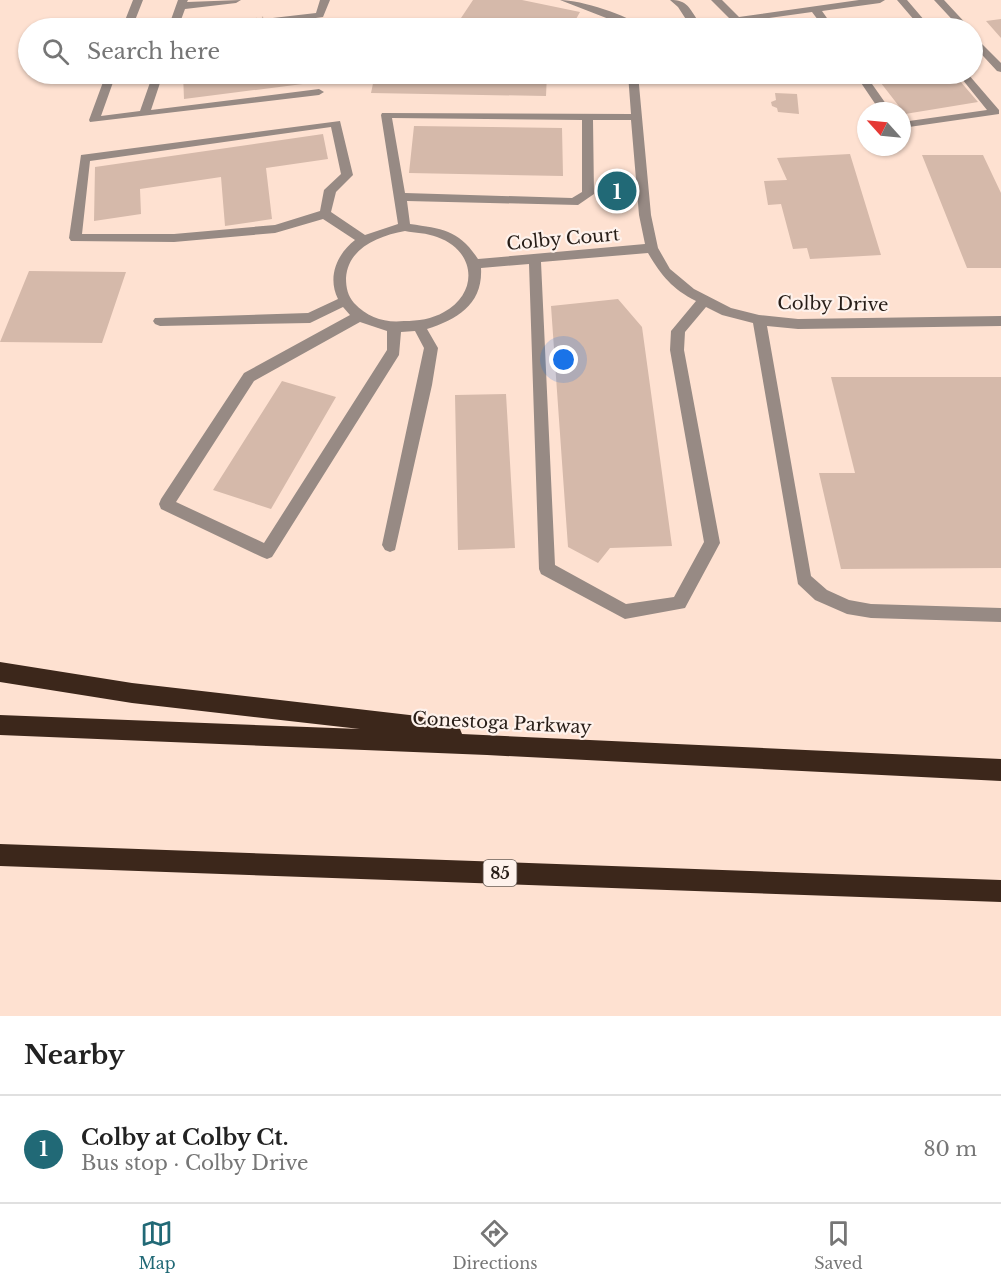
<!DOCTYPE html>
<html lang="en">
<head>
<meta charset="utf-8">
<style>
	:root { --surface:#fff; --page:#f6f6f6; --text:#222; --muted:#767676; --line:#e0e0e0; --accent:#216976 }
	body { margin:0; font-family:"Libre Baskerville",serif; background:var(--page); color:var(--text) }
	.compass { position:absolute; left:857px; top:102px; width:54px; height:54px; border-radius:50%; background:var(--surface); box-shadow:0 2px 4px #0004; rotate:297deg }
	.you { position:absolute; left:564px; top:360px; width:21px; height:21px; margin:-15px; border:4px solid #fff; border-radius:50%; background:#1a73e8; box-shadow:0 0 0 9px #1a73e833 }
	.badge { display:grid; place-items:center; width:39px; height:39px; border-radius:50%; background:var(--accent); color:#fff; font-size:20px; font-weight:700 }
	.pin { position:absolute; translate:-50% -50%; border:3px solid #fff; box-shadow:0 2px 6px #0006 }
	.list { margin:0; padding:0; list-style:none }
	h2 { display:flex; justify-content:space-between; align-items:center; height:78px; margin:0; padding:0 24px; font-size:26px }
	h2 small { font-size:20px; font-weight:400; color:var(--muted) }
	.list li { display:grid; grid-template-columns:39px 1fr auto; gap:18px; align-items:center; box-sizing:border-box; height:108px; padding:0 24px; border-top:2px solid var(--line) }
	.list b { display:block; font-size:22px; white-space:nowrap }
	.list p { margin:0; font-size:20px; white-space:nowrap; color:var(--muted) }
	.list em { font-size:20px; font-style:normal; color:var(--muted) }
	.icon { flex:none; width:33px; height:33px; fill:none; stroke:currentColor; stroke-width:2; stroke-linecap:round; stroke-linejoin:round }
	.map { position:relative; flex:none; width:1001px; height:1016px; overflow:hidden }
	.search { position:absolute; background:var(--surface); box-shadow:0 2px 4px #0004; left:18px; right:18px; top:18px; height:66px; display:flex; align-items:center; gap:15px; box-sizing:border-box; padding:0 21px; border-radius:33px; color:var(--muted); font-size:22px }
	.sheet { height:186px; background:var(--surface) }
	nav { display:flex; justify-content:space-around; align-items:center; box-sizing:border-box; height:84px; border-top:2px solid var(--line); background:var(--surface); font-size:16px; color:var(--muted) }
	nav a { display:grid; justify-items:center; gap:3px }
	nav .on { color:var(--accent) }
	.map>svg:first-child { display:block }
	.building { fill:#d5b9aa }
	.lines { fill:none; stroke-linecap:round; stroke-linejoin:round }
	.minor-tunnel { stroke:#d3baac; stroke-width:11; stroke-dasharray:11 5; stroke-linecap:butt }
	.minor { fill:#978a84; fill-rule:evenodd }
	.highway { fill:#3c271b; fill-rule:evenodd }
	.labels { text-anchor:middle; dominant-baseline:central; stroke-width:4.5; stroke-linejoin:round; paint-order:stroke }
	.shield { fill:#fef2ec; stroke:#685d57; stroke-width:1.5 }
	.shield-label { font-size:16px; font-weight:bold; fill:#271d17 }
	.street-label { font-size:18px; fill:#271d17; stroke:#fef2ec }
</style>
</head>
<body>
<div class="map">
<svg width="1001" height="1016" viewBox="0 0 1001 1016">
	<rect width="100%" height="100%" fill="#fee1d1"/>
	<!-- building -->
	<path class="building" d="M473,0h49l58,12 -9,16h-57l-53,-10z
		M1001,19v19l-15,-17z
		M183,74h142l1,7 -142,18z
		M375,74h172l-1,22 -175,-3z
		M874,74h80l24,28 -73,12z
		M775,93l22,1 2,20 -21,-2 -1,-4 -5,-2 -1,-4 5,-2z
		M414,126l148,2 1,48 -154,-3z
		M323,134l5,25 -62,9 6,51 -47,7 -4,-49 -81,12 1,25 -47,7 1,-54z
		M850,154l31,101 -71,4 -3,-11 -14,1 -12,-45 -13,1 -4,-24 23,-1 -10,-22z
		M922,155h61l18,38v75h-34z
		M29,271l97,1 -24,71 -102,-1z
		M618,299l24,28 30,219 -62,2 -12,15 -30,-16 -17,-241z
		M831,377h170v191l-160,1 -22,-96h36z
		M282,381l54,16 -65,112 -58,-19z
		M506,394l9,154 -57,2 -3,-155z"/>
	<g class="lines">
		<!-- minor-tunnel -->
		<path class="minor-tunnel" d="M247,25l17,-3"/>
		<!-- minor -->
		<path class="minor" d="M133,0h10l-11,28h-10z
			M178,0h10l-1,2 54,-2 -5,3 -51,6 -7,19h-10z
			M320,0h10l-7,17 -59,8 -5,-3 5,-3 52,-6z
			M560,0c21,0 68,15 84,28h-12z
			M670,0c18,0 19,8 29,22l30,-4 -18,-18h11l17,17 120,-17h26l-5,3 -58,8 12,17h-10l-12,-16 -114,16h-23l1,-2 13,-2 -11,-17z
			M897,0h10l24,28h-10z
			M934,0h10l26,28h-10z
			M247,22l5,3 -1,2 -42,1 5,-3z
			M393,25l5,3h-14l1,-2z
			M972,34l29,29v9l-4,-1 -25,-27z
			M106,74h10l-15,42 39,-5 13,-37h10l-12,36 168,-21 5,3 -5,3 -229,27 -1,-2z
			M628,74h10l13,141 7,33 12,21 24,20 37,19 28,7 39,4 203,-3v10l-203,3 -31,-3 44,250 16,14 22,10 22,4 130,4v14l-130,-4 -24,-4 -32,-14 -17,-16 -45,-261 -31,-8 -16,-8 -21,25 -1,18 36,193 -35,65 -60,11 -84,-45 -2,-5 -10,-305 -48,4c2,36 -23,51 -54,61l11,19 -6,37 -37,165 -5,2 -5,-2 -3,-5 42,-197 -9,-17 -14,1 -2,23 -127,202 -5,2 -5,-2 -101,-48 -2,-5 2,-5 83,-126 106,-58 -7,-8 -33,16 -150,3 -5,-2 -2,-3 2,-3 153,-5 30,-14c-11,-22 -1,-45 17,-59l-32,-21 -48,14 -101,9 -103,-1 -2,-3 12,-83 259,-34 13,54 -17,17 -5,20 34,23 33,-11 -17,-109 1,-2 249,1zM392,118l190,2v72l-10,6 -167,-5zM593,120h38l8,95 6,29 -167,15c-19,-29 -35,-30 -68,-35l-3,-23 171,4 16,-11zM331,127l10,47 -17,16 -4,21 -45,14 -101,9h-92l8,-73zM405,231c10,2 22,2 32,6 38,13 43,55 7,75 -12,7 -26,9 -40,9 -19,2 -36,-3 -50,-18 -6,-7 -8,-15 -8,-25 2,-30 32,-42 59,-47zM648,253c13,22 24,36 48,48l-25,30 -1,19 34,192 -30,55 -48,7 -71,-39 -14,-303zM360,322l27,9v19l-123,193 -88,-41 78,-121z
			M855,74h10l26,37h-11z
			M958,74h10l31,36v4l-97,14v-6l85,-12z"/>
		<!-- highway -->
		<path class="highway" d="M0,662l132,21 286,33 42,13 2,5 539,25v22l-514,-26 -487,-20v-20l360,14 -228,-26 -132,-21z
			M0,844l1001,36v22l-1001,-36z"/>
	</g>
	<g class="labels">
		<!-- shield labels -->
		<rect class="shield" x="483.5" y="860" width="33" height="26" rx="4.5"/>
		<g class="shield-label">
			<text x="500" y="873">85</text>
		</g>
		<!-- street labels -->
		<g class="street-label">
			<text transform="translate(563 239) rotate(-5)">Colby Court</text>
			<text transform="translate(833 304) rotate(1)">Colby Drive</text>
			<text transform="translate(502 723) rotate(3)">Conestoga Parkway</text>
		</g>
	</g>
</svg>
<svg class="compass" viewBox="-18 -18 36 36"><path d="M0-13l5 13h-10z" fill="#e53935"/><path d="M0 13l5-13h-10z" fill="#767676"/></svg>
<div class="you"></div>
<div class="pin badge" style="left:617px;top:191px">1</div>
<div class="search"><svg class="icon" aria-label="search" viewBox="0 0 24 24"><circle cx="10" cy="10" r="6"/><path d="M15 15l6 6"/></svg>Search here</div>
</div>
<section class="sheet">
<h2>Nearby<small></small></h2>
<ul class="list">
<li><span class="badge">1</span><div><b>Colby at Colby Ct.</b><p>Bus stop · Colby Drive</p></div><em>80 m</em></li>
</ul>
</section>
<nav>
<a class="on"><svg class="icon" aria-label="map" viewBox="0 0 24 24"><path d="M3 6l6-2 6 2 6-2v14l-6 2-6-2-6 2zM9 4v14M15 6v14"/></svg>Map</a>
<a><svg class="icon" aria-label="directions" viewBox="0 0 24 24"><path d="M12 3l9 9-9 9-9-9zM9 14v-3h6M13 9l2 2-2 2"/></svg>Directions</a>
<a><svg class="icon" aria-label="saved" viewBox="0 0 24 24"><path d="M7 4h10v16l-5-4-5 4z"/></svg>Saved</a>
</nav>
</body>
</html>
